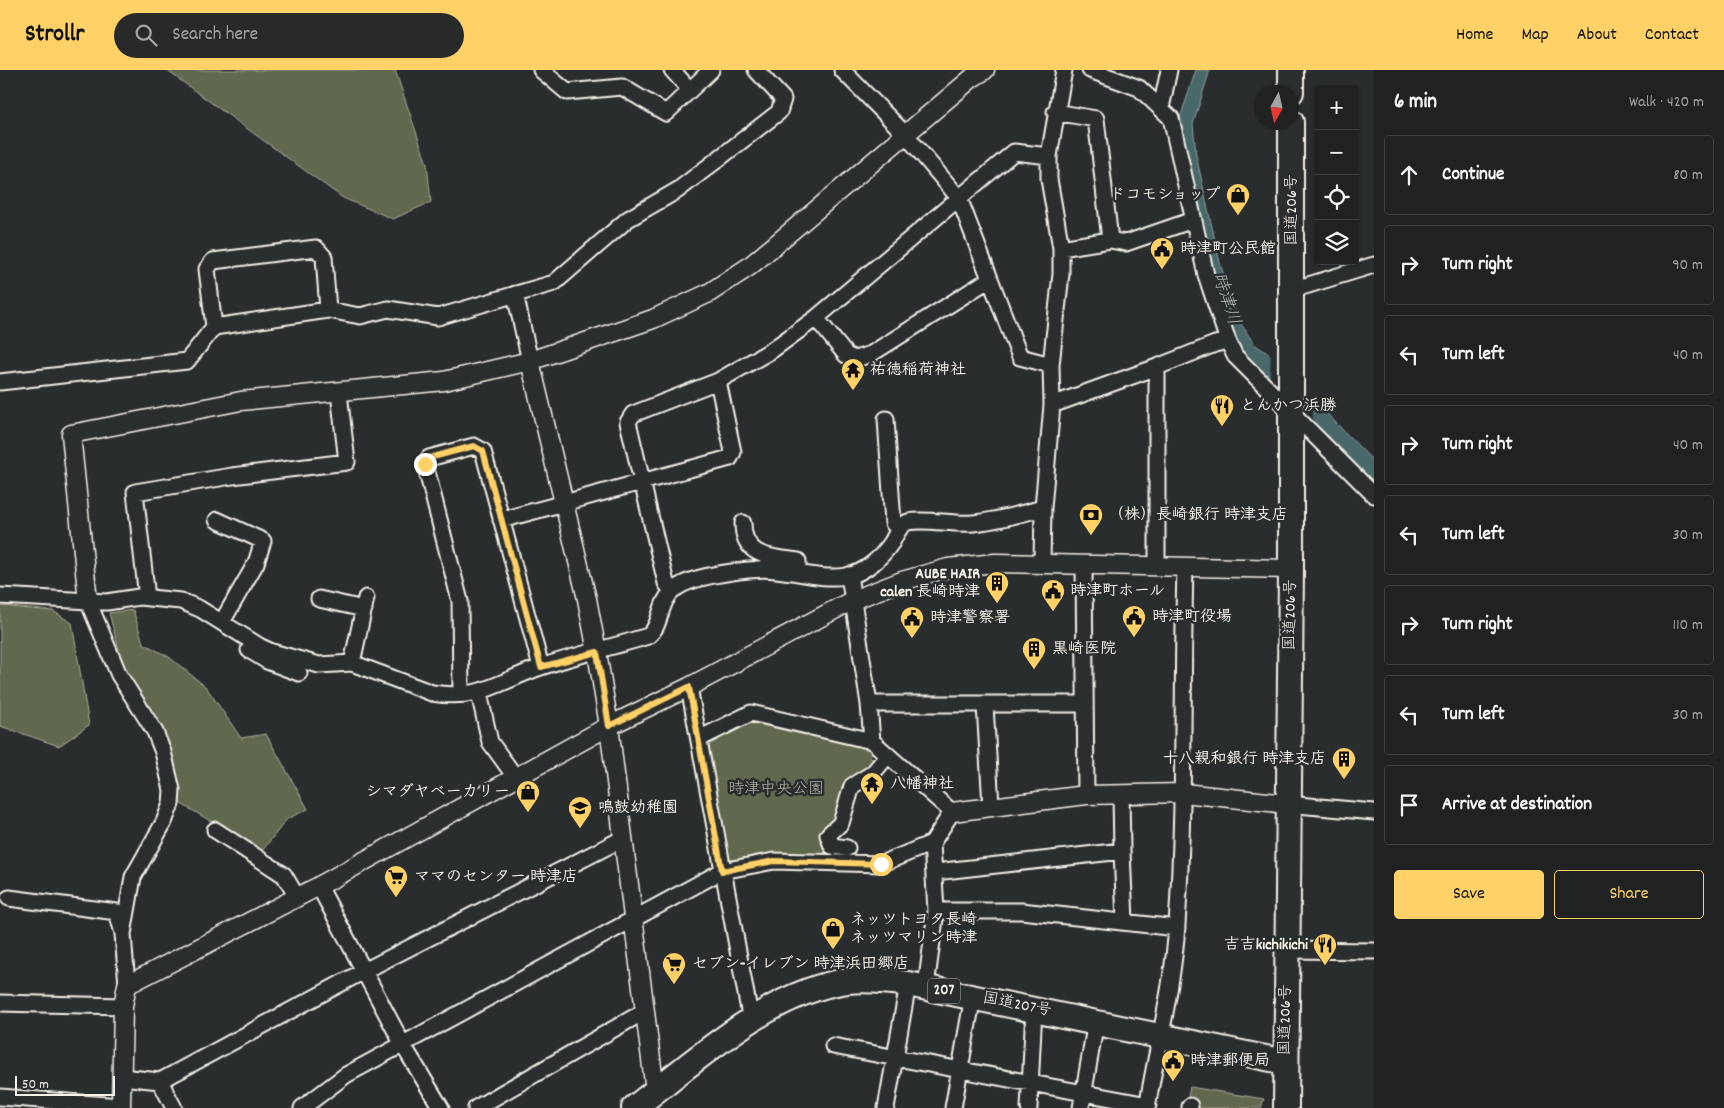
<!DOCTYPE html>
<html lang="en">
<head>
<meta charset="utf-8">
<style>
	:root { --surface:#202222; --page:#282a2a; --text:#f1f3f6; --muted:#a2a4a5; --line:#3d3f40; --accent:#ffd166 }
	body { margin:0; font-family:Dekko,"Klee One",sans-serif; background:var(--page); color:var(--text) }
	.controls { position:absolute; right:15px; top:15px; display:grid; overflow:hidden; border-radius:5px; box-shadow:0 1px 4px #0004 }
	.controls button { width:45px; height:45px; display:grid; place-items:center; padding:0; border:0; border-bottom:1px solid var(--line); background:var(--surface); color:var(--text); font:25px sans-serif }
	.compass { position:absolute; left:1254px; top:15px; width:45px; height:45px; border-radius:50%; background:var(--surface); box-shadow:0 1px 4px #0004; rotate:188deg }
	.scale { position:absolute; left:15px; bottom:12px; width:100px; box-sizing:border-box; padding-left:5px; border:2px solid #f4f1e8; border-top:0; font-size:14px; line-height:18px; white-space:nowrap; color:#f4f1e8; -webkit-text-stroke:4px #2a2d2e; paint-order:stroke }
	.stop { position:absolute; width:15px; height:15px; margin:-11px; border:4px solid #ffd166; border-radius:50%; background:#fff }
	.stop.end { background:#ffd166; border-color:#fff; box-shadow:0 1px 5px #0008 }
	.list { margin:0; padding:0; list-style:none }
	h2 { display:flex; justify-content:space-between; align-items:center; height:65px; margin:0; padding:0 20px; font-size:21px }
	h2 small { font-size:16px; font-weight:400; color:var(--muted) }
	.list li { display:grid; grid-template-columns:32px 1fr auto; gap:15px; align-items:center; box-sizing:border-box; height:80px; margin:0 10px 10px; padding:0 10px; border:1px solid var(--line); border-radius:5px }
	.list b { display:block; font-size:19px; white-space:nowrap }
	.list em { font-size:16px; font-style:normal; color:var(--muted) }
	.actions { display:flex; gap:10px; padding:15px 20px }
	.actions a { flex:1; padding:11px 0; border:1px solid var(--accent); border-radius:5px; text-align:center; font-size:18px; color:var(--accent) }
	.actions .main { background:var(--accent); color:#111 }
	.icon { flex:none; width:28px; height:28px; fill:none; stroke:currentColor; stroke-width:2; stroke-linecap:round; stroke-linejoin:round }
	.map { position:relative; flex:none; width:1374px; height:1038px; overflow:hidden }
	header { display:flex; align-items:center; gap:30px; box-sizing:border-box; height:70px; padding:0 25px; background:var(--accent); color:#111 }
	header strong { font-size:24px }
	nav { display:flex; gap:28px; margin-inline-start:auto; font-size:18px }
	.search { width:350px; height:45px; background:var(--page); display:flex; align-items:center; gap:12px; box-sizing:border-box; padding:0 18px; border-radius:28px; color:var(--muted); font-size:19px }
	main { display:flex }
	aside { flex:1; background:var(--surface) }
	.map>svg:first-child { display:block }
	.green { fill:#61684e; stroke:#aaac9b }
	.water { fill:#49676a; stroke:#8d9e9c }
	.pier { fill:#2a2d2e }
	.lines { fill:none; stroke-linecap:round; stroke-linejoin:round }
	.minor-casing { stroke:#f4f1e8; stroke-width:19 }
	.tertiary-casing { stroke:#f4f1e8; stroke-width:21 }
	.trunk-casing { stroke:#f4f1e8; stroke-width:28 }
	.minor { stroke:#2a2d2e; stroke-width:15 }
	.tertiary { stroke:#2a2d2e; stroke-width:18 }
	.trunk { stroke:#2a2d2e; stroke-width:24 }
	.route { stroke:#ffd166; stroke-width:6 }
	.labels { text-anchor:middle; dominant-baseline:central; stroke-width:5; stroke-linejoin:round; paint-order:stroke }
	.shield { fill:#2a2d2e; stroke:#b7b6b0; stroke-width:1 }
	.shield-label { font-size:15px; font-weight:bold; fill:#f4f1e8 }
	.poi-label { font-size:16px; font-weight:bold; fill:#f4f1e8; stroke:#2a2d2e; text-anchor:start }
	.street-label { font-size:16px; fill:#f4f1e8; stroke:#2a2d2e }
	.park-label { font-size:16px; fill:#b2b3a3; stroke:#2a2d2e }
	.water-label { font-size:18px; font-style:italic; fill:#b0bab6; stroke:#2a2d2e }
</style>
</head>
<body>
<header>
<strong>Strollr</strong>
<div class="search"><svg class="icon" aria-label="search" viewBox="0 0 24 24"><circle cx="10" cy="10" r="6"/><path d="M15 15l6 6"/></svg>Search here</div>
<nav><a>Home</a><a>Map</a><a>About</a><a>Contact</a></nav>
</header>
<main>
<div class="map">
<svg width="1374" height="1038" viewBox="0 0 1374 1038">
	<rect width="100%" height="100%" fill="#2a2d2e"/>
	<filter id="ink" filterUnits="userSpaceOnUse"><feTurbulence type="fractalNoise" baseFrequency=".02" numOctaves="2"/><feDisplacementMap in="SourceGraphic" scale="10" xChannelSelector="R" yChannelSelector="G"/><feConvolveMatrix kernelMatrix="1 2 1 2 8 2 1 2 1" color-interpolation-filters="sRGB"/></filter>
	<g filter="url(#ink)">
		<!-- green -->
		<path class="green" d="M166,0h229l32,94 4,38 -38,17 -50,-21z
			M0,536l53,5 19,12 17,102 -30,21 -59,-20z
			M133,540l10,33 26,14 37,30 35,51 25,-4 42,75 -21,10 -25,32 -84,-49 -41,-108 -15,-33 -13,-48z
			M751,650l125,29 -1,3 -4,1 -1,5 7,1 -38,59 -9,10h-5l-6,5 7,13 -2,10 -96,6 -22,-116 6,-9z
			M1190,1017l74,12 -3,9h-75z"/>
		<!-- water -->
		<path class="water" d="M1196,0h14l-17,54 3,31 24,108 18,56 16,25 15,10 105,108v26l-135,-136 -18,-41 -47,-194 6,1z"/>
		<!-- pier -->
		<path class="pier" d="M1271,283l42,41v37l-44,-45z"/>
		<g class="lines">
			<!-- minor casing -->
			<g class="minor-casing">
				<path id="minor" d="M541,0l26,22 55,-5 44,26 45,-43
					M672,0l18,20
					M842,0l64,65 53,63 61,159 31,8
					M1090,0l49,18 32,30 35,157 22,66
					M1161,38l8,-38
					M1055,42l41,7 14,121 -49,8
					M1110,170l16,3 67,-23
					M1292,220l82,-25
					M515,224l15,67
					M816,248l30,37 9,4 16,-5 119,-75
					M214,257l-7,-58 6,-8 103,-13 8,9 4,53
					M0,312l187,-21 27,-34 114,-17 32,6 28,-7 50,8 116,-34 74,-64 50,-29 101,-78 4,-13 -27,-29
					M1052,335l105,-38
					M886,349l7,104 6,7
					M217,450l46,21 -7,22 -34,59
					M501,450l229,-62 3,-6 -15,-71
					M743,453c0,35 28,34 55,38v12
					M1042,493l1,-55 9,-103 -1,-40 10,-91v-26l-12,-69v-23l15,-86
					M1084,495l2,230
					M1157,496v-199l58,-23 13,-3 7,15 139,139
					M849,505l20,129 3,37
					M672,521l-6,-8 -38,-161 5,-8 85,-33 54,-31 44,-32 198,-166 35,4
					M0,526l107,6 32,-5 42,4 19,8 61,38 11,5 47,13 33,-2 80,30c49,8 67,-12 109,-26 35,-12 72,-20 107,-31 17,-13 7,-38 35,-52 19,-9 72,-17 93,-14 24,2 47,10 71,6 18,-3 35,-19 45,-34 4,-7 7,-17 16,-20 16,-4 46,3 65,1 24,-2 47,-9 70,-15
					M147,528l-12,-106 97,-16 115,-14 -8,-69
					M319,529l45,10
					M88,531l31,74 36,57 8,20 9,38 -1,14 -7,18 -31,55 -10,57 4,51
					M249,580l18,11 32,12
					M352,593l14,-65
					M689,617l62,334
					M461,623l-1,-92 -35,-137 4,-6 45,-12 9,5 58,216
					M479,623l11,49 26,36
					M869,634h215
					M985,635l6,101
					M1121,724l1,57
					M1287,734l87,8
					M215,760l69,45 13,22
					M932,773l4,68h85l156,17
					M847,778l-15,-2 -4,-11 13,-12 11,-37 21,-13 15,-18
					M935,802l187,-21 3,70
					M319,816l84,159 38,63
					M9,828l108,14 5,18
					M1288,880l86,1
					M926,917l10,-76
					M0,933l123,3
					M833,976l315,59
					M121,1007l39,4 14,27
					M160,1011l204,-110 258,-132
					M0,1027l121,9
					M302,1038l44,-33 376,-204 52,-10 107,3 51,-21 20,-31 -80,-71 -121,-28 -52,26
					M476,1038l169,-97
					M886,1038l22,-124
					M953,1038l20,-112
					M1029,1038l5,-100
					M1081,1038l15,-87
					M1147,1038c10,-60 26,-121 30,-183 8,-119 5,-239 8,-358
					M1190,1038v-2"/>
			</g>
			<!-- tertiary casing -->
			<g class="tertiary-casing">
				<path id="tertiary" d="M530,291l57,238 10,53 12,74 46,365
					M88,531l-17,-167 170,-33 203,-20 86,-20 123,-42 56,-26 41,-27 222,-188 13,-8
					M952,742l134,-17 97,-2 104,11
					M121,1038l2,-102 4,-21 192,-99 290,-160 80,-39 164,-87 49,-19 46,-13 47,-5 296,6"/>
			</g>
			<!-- trunk casing -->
			<g class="trunk-casing">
				<path id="trunk" d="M1291,0v22
					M634,1038c59,-46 137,-117 213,-127 21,-2 41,0 61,3l377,78
					M1286,1038l5,-539v-447"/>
			</g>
			<!-- minor -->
			<use href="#minor" class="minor"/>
			<!-- tertiary -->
			<use href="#tertiary" class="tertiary"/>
			<!-- trunk -->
			<use href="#trunk" class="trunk"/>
		</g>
	</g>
	<g class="lines" filter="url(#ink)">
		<!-- route -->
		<path class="route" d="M425,394l4,-6 45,-12 9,5 58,216 56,-15 12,74 80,-39 33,184 52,-10 107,3"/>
	</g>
	<!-- icons -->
	<defs>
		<g id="shop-pin" transform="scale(1.25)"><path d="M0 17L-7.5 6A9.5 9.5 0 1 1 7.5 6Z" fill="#ffd166" stroke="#2a2d2e"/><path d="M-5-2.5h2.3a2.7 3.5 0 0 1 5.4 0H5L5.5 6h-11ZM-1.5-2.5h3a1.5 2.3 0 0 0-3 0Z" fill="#111"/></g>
		<g id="civic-pin" transform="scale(1.25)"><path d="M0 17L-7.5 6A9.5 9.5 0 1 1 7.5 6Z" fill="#ffd166" stroke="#2a2d2e"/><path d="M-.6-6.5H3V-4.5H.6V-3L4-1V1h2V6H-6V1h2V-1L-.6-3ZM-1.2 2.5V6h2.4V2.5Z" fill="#111"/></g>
		<g id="temple-pin" transform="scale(1.25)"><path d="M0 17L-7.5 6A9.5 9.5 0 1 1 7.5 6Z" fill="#ffd166" stroke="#2a2d2e"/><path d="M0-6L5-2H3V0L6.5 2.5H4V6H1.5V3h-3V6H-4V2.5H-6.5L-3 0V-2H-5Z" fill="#111"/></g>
		<g id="restaurant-pin" transform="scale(1.25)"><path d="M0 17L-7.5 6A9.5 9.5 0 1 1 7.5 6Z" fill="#ffd166" stroke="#2a2d2e"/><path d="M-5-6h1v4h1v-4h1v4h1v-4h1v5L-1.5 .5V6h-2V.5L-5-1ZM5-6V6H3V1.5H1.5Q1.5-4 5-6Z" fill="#111"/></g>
		<g id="bank-pin" transform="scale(1.25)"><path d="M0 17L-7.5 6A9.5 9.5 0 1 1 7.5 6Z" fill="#ffd166" stroke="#2a2d2e"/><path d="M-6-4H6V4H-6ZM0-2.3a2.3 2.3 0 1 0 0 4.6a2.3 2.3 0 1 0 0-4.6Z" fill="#111"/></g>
		<g id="building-pin" transform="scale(1.25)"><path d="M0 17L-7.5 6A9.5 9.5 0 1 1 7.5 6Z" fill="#ffd166" stroke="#2a2d2e"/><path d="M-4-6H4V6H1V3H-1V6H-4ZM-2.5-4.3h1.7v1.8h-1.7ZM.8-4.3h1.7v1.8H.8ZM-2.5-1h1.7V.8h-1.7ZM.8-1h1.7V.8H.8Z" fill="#111"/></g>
		<g id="school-pin" transform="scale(1.25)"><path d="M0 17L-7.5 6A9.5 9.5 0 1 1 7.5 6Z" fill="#ffd166" stroke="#2a2d2e"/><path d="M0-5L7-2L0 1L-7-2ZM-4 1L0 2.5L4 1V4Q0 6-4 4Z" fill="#111"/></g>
		<g id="supermarket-pin" transform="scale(1.25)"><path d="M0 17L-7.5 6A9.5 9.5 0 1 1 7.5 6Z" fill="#ffd166" stroke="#2a2d2e"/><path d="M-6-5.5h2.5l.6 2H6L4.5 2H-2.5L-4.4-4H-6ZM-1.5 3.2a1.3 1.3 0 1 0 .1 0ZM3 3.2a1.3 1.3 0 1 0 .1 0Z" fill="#111"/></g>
	</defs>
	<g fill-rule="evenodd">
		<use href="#shop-pin" x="1238" y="125"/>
		<use href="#civic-pin" x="1162" y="179"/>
		<use href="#temple-pin" x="853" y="300"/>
		<use href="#restaurant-pin" x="1222" y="336"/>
		<use href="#bank-pin" x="1091" y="445"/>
		<use href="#building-pin" x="997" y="513"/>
		<use href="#civic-pin" x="1053" y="521"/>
		<use href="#civic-pin" x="1134" y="547"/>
		<use href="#civic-pin" x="912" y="548"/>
		<use href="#building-pin" x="1034" y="579"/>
		<use href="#building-pin" x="1344" y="689"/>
		<use href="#temple-pin" x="872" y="714"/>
		<use href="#shop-pin" x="528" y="722"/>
		<use href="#school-pin" x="580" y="738"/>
		<use href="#supermarket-pin" x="396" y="807"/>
		<use href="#shop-pin" x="833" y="859"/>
		<use href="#restaurant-pin" x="1325" y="875"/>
		<use href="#supermarket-pin" x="674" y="894"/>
		<use href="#civic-pin" x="1173" y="991"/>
	</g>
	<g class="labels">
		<!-- shield labels -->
		<rect class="shield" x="928" y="908.5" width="32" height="25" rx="4"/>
		<g class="shield-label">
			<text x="944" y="921">207</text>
		</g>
		<!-- poi labels -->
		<g class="poi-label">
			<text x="1220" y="125" text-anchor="end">ドコモショップ</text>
			<text x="1180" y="179">時津町公民館</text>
			<text x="870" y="300">祐徳稲荷神社</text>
			<text x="1240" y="336">とんかつ浜勝</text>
			<text x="1108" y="445">（株）長崎銀行 時津支店</text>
			<text x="980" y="504" text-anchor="end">AUBE HAIR<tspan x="980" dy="18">calen 長崎時津</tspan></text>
			<text x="1070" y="521">時津町ホール</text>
			<text x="1152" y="547">時津町役場</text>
			<text x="930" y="548">時津警察署</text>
			<text x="1052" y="579">黒崎医院</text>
			<text x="1326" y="689" text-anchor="end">十八親和銀行 時津支店</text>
			<text x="890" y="714">八幡神社</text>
			<text x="510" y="722" text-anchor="end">シマダヤベーカリー</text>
			<text x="598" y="738">鳴鼓幼稚園</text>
			<text x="414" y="807">ママのセンター 時津店</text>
			<text x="850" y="850">ネッツトヨタ長崎<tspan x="850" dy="18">ネッツマリン時津</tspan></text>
			<text x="1308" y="875" text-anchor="end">吉吉kichikichi</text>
			<text x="692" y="894">セブン-イレブン 時津浜田郷店</text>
			<text x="1190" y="991">時津郵便局</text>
		</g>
		<!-- street labels -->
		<g class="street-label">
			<text transform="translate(1292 140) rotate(-90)">国道206号</text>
			<text transform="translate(1291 545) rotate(-89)">国道206号</text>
			<text transform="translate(1017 935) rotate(11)">国道207号</text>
			<text transform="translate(1286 950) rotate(-89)">国道206号</text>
		</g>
		<!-- park labels -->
		<g class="park-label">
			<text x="776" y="719">時津中央公園</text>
		</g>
		<!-- water labels -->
		<g class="water-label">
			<text transform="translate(1225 229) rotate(72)">時津川</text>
		</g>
	</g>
</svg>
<div class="controls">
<button>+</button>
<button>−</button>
<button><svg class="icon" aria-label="locate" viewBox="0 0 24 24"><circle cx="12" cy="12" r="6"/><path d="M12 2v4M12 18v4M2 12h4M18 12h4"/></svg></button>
<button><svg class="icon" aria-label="layers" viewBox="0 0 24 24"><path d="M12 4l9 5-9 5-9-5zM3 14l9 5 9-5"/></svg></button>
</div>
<svg class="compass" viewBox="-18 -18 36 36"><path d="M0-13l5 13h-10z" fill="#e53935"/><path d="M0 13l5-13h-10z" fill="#a2a4a5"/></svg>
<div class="scale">50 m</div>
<div class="stop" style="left:881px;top:794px"></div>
<div class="stop end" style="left:425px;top:394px"></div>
</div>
<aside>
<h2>6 min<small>Walk · 420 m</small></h2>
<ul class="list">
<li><svg class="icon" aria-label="ahead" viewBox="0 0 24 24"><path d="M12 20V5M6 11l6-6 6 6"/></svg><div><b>Continue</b></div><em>80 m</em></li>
<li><svg class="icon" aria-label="right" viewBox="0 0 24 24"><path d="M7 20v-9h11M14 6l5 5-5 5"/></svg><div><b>Turn right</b></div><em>90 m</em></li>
<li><svg class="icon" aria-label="left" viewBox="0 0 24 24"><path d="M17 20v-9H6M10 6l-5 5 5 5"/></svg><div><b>Turn left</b></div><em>40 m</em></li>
<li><svg class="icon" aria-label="right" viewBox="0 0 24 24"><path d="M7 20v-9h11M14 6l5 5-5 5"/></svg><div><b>Turn right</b></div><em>40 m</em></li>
<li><svg class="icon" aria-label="left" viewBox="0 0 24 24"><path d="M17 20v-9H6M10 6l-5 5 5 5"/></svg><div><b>Turn left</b></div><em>30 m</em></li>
<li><svg class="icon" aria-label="right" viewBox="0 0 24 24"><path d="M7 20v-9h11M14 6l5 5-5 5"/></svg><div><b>Turn right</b></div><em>110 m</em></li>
<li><svg class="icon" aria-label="left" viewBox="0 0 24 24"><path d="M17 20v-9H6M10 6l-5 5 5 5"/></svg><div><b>Turn left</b></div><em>30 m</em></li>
<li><svg class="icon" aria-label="arrive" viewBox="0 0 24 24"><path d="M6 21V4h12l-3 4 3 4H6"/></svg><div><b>Arrive at destination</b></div></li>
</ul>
<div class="actions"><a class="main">Save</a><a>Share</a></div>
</aside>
</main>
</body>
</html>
